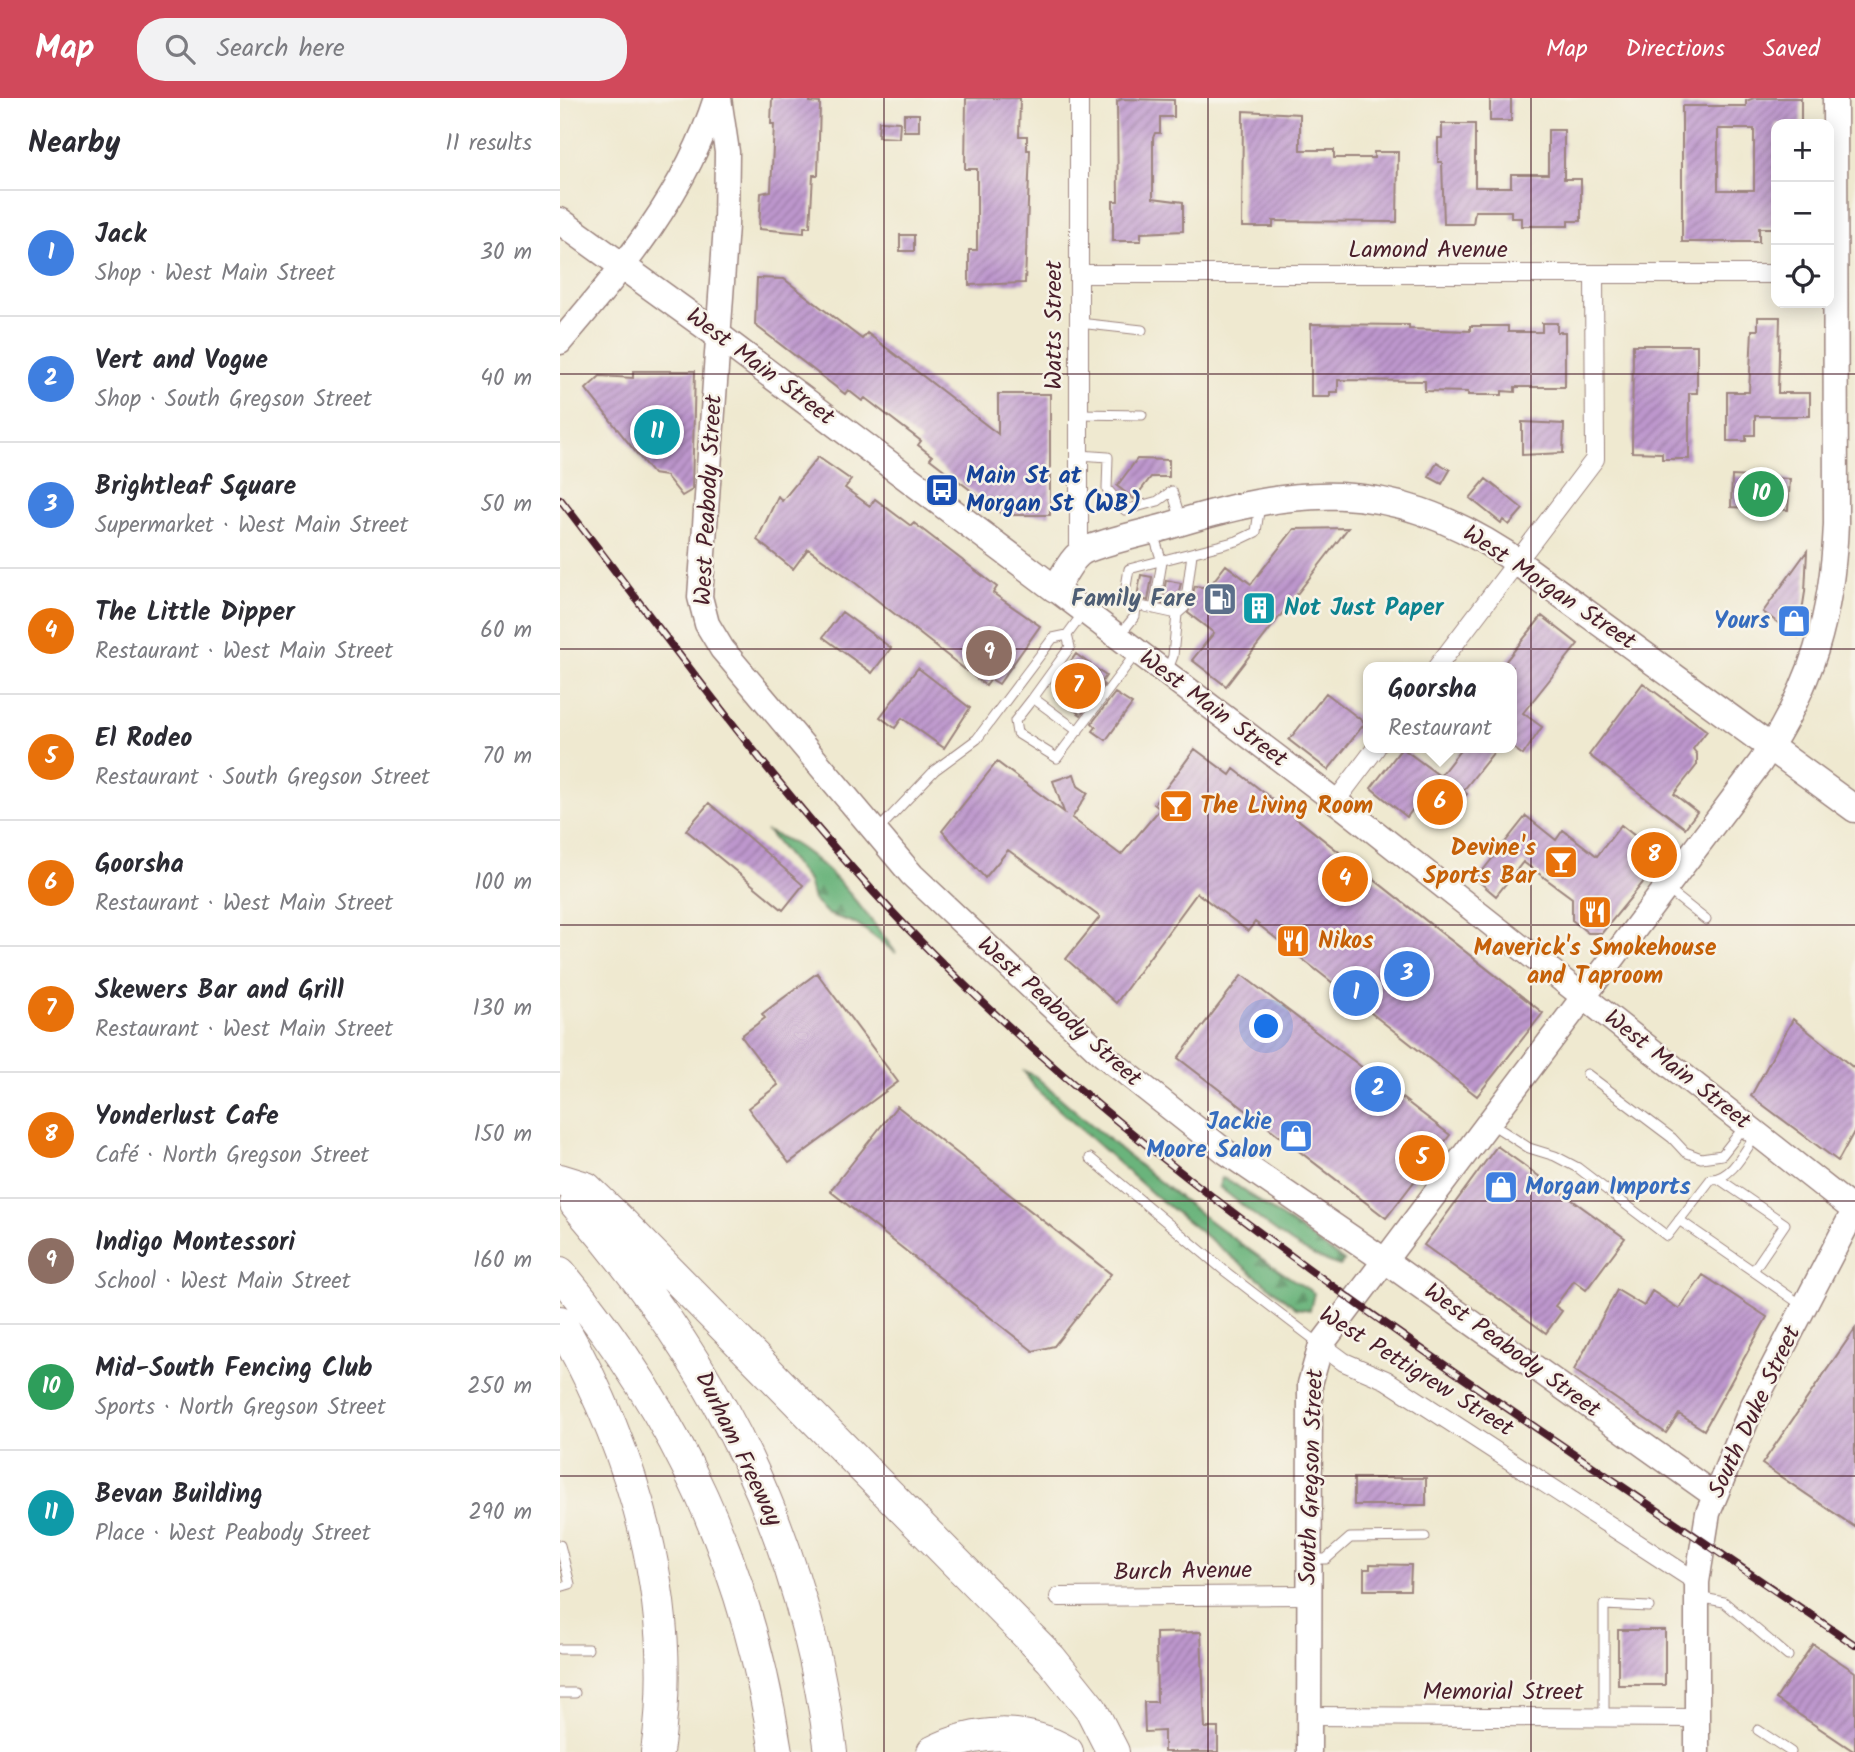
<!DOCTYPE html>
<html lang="en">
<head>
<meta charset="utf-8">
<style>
	:root { --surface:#fff; --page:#f2f2f3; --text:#2b2b33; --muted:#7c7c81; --line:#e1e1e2; --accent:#d1495b }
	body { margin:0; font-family:Kalam,sans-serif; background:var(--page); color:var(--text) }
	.controls { position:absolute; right:21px; top:21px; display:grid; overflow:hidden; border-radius:14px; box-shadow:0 4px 18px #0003 }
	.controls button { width:63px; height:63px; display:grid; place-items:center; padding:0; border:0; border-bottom:2px solid var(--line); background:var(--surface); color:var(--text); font:35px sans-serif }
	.you { position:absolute; left:707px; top:929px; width:24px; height:24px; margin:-18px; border:5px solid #fff; border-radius:50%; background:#1a73e8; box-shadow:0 0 0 10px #1a73e833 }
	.badge { display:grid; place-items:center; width:46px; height:46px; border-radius:50%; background:var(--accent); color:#fff; font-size:23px; font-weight:700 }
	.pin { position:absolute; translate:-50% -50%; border:4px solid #fff; box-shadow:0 2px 7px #0006 }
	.popup { position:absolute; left:803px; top:564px; width:154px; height:91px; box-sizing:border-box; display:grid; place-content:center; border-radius:14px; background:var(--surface); filter:drop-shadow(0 2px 5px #0005); font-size:23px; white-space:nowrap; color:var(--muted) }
	.popup b { font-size:26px; color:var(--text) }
	.popup::after { content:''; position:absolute; left:50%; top:100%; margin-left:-14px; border:14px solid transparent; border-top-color:var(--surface) }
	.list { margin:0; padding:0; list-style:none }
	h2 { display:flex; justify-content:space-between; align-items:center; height:91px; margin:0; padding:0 28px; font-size:30px }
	h2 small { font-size:23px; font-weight:400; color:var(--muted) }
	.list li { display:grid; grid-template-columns:46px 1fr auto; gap:21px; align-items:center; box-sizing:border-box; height:126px; padding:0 28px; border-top:2px solid var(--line) }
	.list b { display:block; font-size:26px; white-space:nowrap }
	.list p { margin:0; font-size:23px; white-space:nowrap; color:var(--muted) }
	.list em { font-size:23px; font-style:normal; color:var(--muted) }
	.icon { flex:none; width:38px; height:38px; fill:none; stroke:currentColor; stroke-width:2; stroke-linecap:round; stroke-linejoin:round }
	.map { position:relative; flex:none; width:1295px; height:1654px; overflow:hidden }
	header { display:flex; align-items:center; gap:42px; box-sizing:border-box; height:98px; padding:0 35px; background:var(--accent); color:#fff }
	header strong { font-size:33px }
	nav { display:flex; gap:38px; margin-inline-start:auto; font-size:24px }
	.search { width:490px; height:63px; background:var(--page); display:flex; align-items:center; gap:18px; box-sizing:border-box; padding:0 24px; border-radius:28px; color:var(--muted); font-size:26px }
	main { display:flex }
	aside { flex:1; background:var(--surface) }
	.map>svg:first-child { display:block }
	.forest { fill:url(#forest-firs); stroke:#5a6a53; stroke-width:2 }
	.building { fill:url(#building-hatch); fill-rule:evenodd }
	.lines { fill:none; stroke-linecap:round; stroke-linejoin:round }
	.lane-casing { stroke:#9c847e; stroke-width:11 }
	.street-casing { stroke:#9c847e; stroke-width:20 }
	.secondary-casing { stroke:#9c847e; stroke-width:27 }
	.primary-casing { stroke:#9c847e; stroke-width:29 }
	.highway-casing { stroke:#9c847e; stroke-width:34 }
	.lane { stroke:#fff; stroke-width:9 }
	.street { stroke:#fff; stroke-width:18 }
	.secondary { stroke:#fff; stroke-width:24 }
	.primary { stroke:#fff; stroke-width:26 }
	.highway { stroke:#fff; stroke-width:32 }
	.rail-casing { stroke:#4a1f2b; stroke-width:8 }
	.rail { stroke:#f7f3e8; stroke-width:5; stroke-dasharray:16; stroke-linecap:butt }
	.grid { fill:none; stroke:#4a1f2b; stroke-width:2; stroke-opacity:0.55 }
	.labels { text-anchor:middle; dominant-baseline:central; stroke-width:5; stroke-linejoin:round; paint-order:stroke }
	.street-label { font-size:24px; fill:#4a1f2b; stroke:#f7f3e8 }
	.transit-label { font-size:24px; font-weight:bold; fill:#164399; stroke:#f7f3e8; text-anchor:start }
	.service-label { font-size:24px; font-weight:bold; fill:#4e5e75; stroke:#f7f3e8; text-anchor:end }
	.culture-label { font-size:24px; font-weight:bold; fill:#0d838f; stroke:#f7f3e8; text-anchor:start }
	.shop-label { font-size:24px; font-weight:bold; fill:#366cbe; stroke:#f7f3e8; text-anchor:end }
	.food-label { font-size:24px; font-weight:bold; fill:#c56008; stroke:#f7f3e8; text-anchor:start }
</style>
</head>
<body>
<header>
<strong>Map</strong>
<div class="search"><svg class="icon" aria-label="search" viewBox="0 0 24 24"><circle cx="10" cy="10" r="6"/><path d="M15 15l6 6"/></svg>Search here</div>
<nav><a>Map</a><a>Directions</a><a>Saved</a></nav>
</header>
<main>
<aside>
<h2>Nearby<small>11 results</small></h2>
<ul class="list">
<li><span class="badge" style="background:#3f7fe0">1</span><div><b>Jack</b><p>Shop · West Main Street</p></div><em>30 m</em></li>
<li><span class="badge" style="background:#3f7fe0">2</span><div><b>Vert and Vogue</b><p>Shop · South Gregson Street</p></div><em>40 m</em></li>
<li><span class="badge" style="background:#3f7fe0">3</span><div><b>Brightleaf Square</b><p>Supermarket · West Main Street</p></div><em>50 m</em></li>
<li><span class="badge" style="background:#e8710a">4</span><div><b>The Little Dipper</b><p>Restaurant · West Main Street</p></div><em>60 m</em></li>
<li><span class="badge" style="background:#e8710a">5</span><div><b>El Rodeo</b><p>Restaurant · South Gregson Street</p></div><em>70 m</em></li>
<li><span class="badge" style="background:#e8710a">6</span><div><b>Goorsha</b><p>Restaurant · West Main Street</p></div><em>100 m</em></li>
<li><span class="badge" style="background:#e8710a">7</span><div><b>Skewers Bar and Grill</b><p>Restaurant · West Main Street</p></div><em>130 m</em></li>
<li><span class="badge" style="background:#e8710a">8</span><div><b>Yonderlust Cafe</b><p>Café · North Gregson Street</p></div><em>150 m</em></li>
<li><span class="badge" style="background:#8d6e63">9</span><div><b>Indigo Montessori</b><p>School · West Main Street</p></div><em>160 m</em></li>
<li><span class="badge" style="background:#2e9e5b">10</span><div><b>Mid-South Fencing Club</b><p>Sports · North Gregson Street</p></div><em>250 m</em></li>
<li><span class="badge" style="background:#0f9aa8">11</span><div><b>Bevan Building</b><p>Place · West Peabody Street</p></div><em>290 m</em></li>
</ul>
</aside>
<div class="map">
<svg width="1295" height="1654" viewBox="0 0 1295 1654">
	<defs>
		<pattern id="forest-firs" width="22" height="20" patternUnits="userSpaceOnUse" patternTransform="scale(1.75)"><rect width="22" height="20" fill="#6bb47b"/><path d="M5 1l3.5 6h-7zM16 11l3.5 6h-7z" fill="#5a9265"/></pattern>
		<pattern id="building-hatch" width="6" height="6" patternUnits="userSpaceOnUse" patternTransform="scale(1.75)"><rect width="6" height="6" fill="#bd97cd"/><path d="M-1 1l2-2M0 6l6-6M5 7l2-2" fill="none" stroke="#9c7ba7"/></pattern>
	</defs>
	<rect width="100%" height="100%" fill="#f7f3e8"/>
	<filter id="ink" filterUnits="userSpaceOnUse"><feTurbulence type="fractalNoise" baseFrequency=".0143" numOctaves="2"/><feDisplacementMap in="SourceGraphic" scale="14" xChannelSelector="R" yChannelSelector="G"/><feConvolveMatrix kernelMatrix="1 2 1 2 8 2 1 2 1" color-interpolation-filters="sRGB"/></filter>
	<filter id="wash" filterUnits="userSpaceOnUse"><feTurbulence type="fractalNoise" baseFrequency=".00686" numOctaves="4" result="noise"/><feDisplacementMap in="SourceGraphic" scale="28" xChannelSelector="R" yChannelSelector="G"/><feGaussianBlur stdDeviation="1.57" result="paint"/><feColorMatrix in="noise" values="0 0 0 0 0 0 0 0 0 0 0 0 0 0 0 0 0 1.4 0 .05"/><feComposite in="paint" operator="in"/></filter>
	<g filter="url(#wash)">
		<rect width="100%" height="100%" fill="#efe9d0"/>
		<!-- forest -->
		<path class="forest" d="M208,734c54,18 95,77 128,121l-39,-29 -29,-10 -15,-14 -5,-19z
			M464,973l11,5c88,77 179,155 279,217l-4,17 -14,-2 -143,-114 -118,-106z
			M662,1080l8,3 114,80 -4,5c-44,-12 -85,-52 -121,-79z"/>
		<g id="blocks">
			<!-- building -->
			<path class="building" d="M212,0h38v4l10,1 -2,72h-5l-3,52h-6v6l-45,-4 2,-36 10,-2 3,-67h-3z
				M406,0h54l-1,38h8v14h3l-5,133 -56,2v-35h8v-81h-12z
				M1194,0h47v26h-25v104h-17v14h-77v-136h64v-5zM1158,31h36v61h-36z
				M562,1l52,1v17h-14v16h-5l-2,5v60l30,4v29l-42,2v8h-28v-40h5l-1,-100z
				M930,1h21v22h-21z
				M683,13l57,3v36h34v8h40v-6h24l-1,70 -124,-1v6h-31z
				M344,16h15v17h-15z
				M319,23l21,1 -1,16 -21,-1z
				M882,26h33v63h36v-13h37v-44h16v49h17v42h-13v5h-47v-8h-10v-7h-36l-2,13h-29l-2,-62h-4v-24h4z
				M340,137h14v16h-14z
				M197,180l27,1 78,60 5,-6 131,101v-40h52v121h-47l-73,-56 2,-3 -14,-11 3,-4 -56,-43 -3,3 -14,-11 -3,4 -90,-69z
				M1198,219h22l-2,76h32v23h-55v19h-9v6h-19v-49h22l3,-62h6z
				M982,225h15v9h8v55h-50v5l-13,-1v4h-34v-3l-43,-1v-10l-87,-1v12h-8v5h-19v-73l98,1v4l61,2v-5h38v6h34z
				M1073,247h64v48h-8v66h-27v-6l-30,-1z
				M73,273h62l-3,119 -10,6 -16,-20 -13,-2 -67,-85 14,-13 33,2z
				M962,324l42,2 -1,29 -41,2z
				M258,359l33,23 -6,8 25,18 5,-7 36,27 3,-3 83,64 -4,6 47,33 -41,58 -8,-5 -5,7 -137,-108 -41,-29 -15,20 -36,-29 21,-44 4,5z
				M577,361l32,1v17h-18l-17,22 -17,-13z
				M877,364l13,8 -8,14 -13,-7z
				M1172,378l58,3 -2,31 -57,-3z
				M926,381l37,30 -14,16 -6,-5 -2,3 -31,-25z
				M788,430l-122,158 -34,-26 22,-27 -26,-20 7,-27 13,2 18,-23 25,19 43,-55z
				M1247,453l-2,41 -7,45 -35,-25z
				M581,477l11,2 -4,24 -11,-4z
				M606,482l15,3 -6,23 -13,-2z
				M282,514l49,36 -19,25 -49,-36z
				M982,518l36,28 -55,69 19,14 -19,28 -11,-8v-80h-11z
				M516,556l30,22 -5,7 3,2 -23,30 -26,-18 6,-9 -6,-4z
				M358,570l52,40 -26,40 -42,-30 -7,10 -15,-11z
				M1083,585l64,48 -14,18 4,5v11l-23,29 23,18 -12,16 -96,-73z
				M555,595l17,11 -26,36 -13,-9 3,-4 -4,-4z
				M766,595l39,30 -37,47 -39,-30z
				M842,650l38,28 22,-28h35l-34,43 4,3 -25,33 -26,-22 -9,12 -36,-29z
				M635,651l35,26 4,-6 309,244 -66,83 -222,-174 -7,9 -51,-38 -81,110 -50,-44 34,-42 -92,-67 -23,28 -43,-47 55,-69 67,50 -11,-31 21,-7 4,12 10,7 -16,25 49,37 39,-46 -6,-5z
				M149,705l94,82 -20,25 -97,-80z
				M966,718l30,24 7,-10 34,26 24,-31 42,33 -61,75h-14l-16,-13v-22l-49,-36 -27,34 -20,-17z
				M257,875l81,109 -109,81 -41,-55 30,-23 -37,-49 24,-18 -3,-4z
				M682,877l208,160 -64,83 -208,-160z
				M1233,921l62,50v61l-17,31 -87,-65z
				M337,1008l214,168 -57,72 -21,5 -203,-160z
				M937,1048l128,92 -39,52 -12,-9 -19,25 7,5 -16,22 -122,-88z
				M1143,1177l64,42 -63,113 -25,-16 -13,19 -92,-63 43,-80 27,16 8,-15 27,18z
				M1295,1231v198l-93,-63z
				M794,1380h72v27h-72z
				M810,1466l41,1 -1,25h-46v-21h6z
				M1058,1532h47v55h-47z
				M641,1534l4,96h13v24h-54v-21l-19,1 -1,-30h13l-1,-69z
				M1253,1546l42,28v80l-79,-53z"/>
		</g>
	</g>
	<g filter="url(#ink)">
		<use href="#blocks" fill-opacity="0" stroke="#9c847e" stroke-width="2"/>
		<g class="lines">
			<!-- lane casing -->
			<g class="lane-casing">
				<path id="lane" d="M519,225l63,7
					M518,316l64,1
					M519,357l29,2 -1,32 18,21 33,-9 14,-10 9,29
					M593,435l9,29 -8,47
					M617,516l-41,-9 -12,-7 5,-29 108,-28 19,-9 4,-28
					M559,538l16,-20 1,-11
					M607,574l6,-16 4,-42 8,-7 7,-53
					M473,600l37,-51 -3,-12
					M518,633l-45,-33 -18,23 2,12 40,25 80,-106
					M318,732l57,-60 42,-31 76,-101 14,-3 17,-23
					M1107,791l39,31
					M1027,976l85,64 13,14 16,6 21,-3 23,-29
					M930,1025l39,25 26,8 23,12 89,68 44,-57c21,0 34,-29 45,-44
					M530,1060l136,114 94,72
					M1119,1122l74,51 32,-47 -66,-45
					M1193,1173l50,35
					M0,1447l10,39 -10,3
					M753,1461h13l24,-21 75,-1
					M1138,1499l26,5 64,54
					M0,1551h28
					M0,1595h15
					M1044,1619v-112l45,2
					M1198,1632l33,22"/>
			</g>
			<!-- street casing -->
			<g class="street-casing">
				<path id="street" d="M519,0v455
					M519,176h697
					M877,569l158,-208 -1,-185
					M775,704l41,-54
					M761,1247l23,17 42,18 311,202
					M499,1499l249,-2
					M749,1618l388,2"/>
			</g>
			<!-- secondary casing -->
			<g class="secondary-casing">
				<path id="secondary" d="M159,0l8,54 -1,73 -26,372 7,27 15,25 190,226 190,179 124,98 158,108 330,235
					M0,244c64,-75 126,-149 156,-244
					M495,491l292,221 508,401
					M749,1654l1,-368 11,-39 439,-582c52,-77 72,-146 76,-239l-1,-426
					M1137,1654v-170l11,-69 44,-106 103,-198"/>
			</g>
			<!-- primary casing -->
			<g class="primary-casing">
				<path id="primary" d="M0,123l159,115 336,253c7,-10 14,-27 24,-35 10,-9 69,-22 86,-27 131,-41 221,-51 341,27l349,255"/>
			</g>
			<!-- highway casing -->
			<g class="highway-casing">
				<path id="highway" d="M0,1082l26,8 31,30 434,441 40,50 22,43
					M16,1106c142,163 228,332 255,548
					M0,1175c119,142 188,296 216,479
					M0,1224c74,130 119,280 97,430
					M373,1654c42,-22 92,-25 134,0"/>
			</g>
			<!-- lane -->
			<use href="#lane" class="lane"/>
			<!-- street -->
			<use href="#street" class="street"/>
			<!-- secondary -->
			<use href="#secondary" class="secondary"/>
			<!-- primary -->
			<use href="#primary" class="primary"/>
			<!-- highway -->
			<use href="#highway" class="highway"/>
			<!-- rail casing -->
			<g class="rail-casing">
				<path id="rail" d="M0,401c117,151 230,311 365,447 182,184 391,332 604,477 109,74 217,149 326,222"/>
			</g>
			<!-- rail -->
			<use href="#rail" class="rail"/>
		</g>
	</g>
	<!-- grid -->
	<path class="grid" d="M324,0v1654M648,0v1654M971,0v1654M0,276h1295M0,551h1295M0,827h1295M0,1103h1295M0,1378h1295"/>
	<!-- icons -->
	<defs>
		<g id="bus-square" transform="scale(1.75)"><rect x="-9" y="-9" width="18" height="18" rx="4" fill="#1a4fb4" stroke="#f7f3e8"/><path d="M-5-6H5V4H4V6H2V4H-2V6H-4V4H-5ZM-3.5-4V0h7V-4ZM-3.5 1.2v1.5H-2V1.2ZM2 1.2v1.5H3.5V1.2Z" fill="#fff"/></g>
		<g id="fuel-square" transform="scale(1.75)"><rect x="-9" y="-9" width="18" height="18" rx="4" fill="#5c6f8a" stroke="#f7f3e8"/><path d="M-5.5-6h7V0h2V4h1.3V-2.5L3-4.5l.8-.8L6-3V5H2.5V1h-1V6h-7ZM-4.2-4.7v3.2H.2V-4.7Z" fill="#fff"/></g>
		<g id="building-square" transform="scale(1.75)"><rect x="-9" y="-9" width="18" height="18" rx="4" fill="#0f9aa8" stroke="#f7f3e8"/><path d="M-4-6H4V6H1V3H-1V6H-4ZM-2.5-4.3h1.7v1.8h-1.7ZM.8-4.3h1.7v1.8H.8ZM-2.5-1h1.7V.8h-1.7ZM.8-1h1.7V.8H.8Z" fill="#fff"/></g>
		<g id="shop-square" transform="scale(1.75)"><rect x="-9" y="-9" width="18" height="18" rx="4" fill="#3f7fe0" stroke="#f7f3e8"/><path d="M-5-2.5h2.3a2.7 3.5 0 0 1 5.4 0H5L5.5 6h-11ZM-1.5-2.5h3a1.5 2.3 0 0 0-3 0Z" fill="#fff"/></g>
		<g id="bar-square" transform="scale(1.75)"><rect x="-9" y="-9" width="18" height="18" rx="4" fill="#e8710a" stroke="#f7f3e8"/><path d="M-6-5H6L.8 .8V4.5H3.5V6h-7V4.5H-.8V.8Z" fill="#fff"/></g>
		<g id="restaurant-square" transform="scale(1.75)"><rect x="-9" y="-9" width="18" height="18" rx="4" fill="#e8710a" stroke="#f7f3e8"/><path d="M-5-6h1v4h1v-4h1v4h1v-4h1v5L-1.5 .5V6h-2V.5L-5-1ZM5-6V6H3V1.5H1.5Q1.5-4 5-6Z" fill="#fff"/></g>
	</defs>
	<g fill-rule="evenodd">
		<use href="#bus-square" x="382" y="392"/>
		<use href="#fuel-square" x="660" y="501"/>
		<use href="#building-square" x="699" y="510"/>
		<use href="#shop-square" x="1234" y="523"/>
		<use href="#bar-square" x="616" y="708"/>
		<use href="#bar-square" x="1001" y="764"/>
		<use href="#restaurant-square" x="1035" y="814"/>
		<use href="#restaurant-square" x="733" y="843"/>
		<use href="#shop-square" x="736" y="1038"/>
		<use href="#shop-square" x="941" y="1089"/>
	</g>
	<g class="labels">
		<!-- street labels -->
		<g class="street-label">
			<text x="868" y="152">Lamond Avenue</text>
			<text transform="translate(494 227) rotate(-90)">Watts Street</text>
			<text transform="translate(200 269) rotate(37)">West Main Street</text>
			<text transform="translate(149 402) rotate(-87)">West Peabody Street</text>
			<text transform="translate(989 490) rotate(34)">West Morgan Street</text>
			<text transform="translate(653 611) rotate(37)">West Main Street</text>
			<text transform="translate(499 914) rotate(42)">West Peabody Street</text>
			<text transform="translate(1117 972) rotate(38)">West Main Street</text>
			<text transform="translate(952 1253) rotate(36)">West Peabody Street</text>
			<text transform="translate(856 1274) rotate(32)">West Pettigrew Street</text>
			<text transform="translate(1195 1314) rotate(-65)">South Duke Street</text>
			<text transform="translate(178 1351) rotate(64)">Durham Freeway</text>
			<text transform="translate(752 1379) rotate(-88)">South Gregson Street</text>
			<text transform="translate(623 1474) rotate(-1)">Burch Avenue</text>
			<text x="943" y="1594">Memorial Street</text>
		</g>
		<!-- transit labels -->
		<g class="transit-label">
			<text x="406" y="378">Main St at<tspan x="406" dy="28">Morgan St (WB)</tspan></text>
		</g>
		<!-- service labels -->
		<g class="service-label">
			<text x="636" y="501">Family Fare</text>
		</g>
		<!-- culture labels -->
		<g class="culture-label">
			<text x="724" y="510">Not Just Paper</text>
		</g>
		<!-- shop labels -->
		<g class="shop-label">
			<text x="1210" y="523">Yours</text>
			<text x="712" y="1024">Jackie<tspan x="712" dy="28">Moore Salon</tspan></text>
			<text x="965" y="1089" text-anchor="start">Morgan Imports</text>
		</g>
		<!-- food labels -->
		<g class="food-label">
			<text x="640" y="708">The Living Room</text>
			<text x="976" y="750" text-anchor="end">Devine's<tspan x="976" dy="28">Sports Bar</tspan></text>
			<text x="758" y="843">Nikos</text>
			<text x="1035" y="850" text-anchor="middle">Maverick's Smokehouse<tspan x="1035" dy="28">and Taproom</tspan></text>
		</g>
	</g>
</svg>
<div class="controls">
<button>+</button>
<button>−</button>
<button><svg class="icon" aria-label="locate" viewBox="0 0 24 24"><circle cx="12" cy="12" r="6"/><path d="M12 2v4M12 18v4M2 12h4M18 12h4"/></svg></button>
</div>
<div class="you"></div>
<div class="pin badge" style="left:796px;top:895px;background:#3f7fe0">1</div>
<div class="pin badge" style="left:818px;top:991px;background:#3f7fe0">2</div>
<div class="pin badge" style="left:847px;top:876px;background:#3f7fe0">3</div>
<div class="pin badge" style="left:785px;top:781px;background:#e8710a">4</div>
<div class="pin badge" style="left:862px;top:1060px;background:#e8710a">5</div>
<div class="pin badge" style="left:880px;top:704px;background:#e8710a">6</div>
<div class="popup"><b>Goorsha</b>Restaurant</div>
<div class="pin badge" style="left:518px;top:588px;background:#e8710a">7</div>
<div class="pin badge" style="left:1094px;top:757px;background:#e8710a">8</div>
<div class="pin badge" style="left:429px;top:555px;background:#8d6e63">9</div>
<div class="pin badge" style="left:1201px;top:396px;background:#2e9e5b">10</div>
<div class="pin badge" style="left:97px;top:334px;background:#0f9aa8">11</div>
</div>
</main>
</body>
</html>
